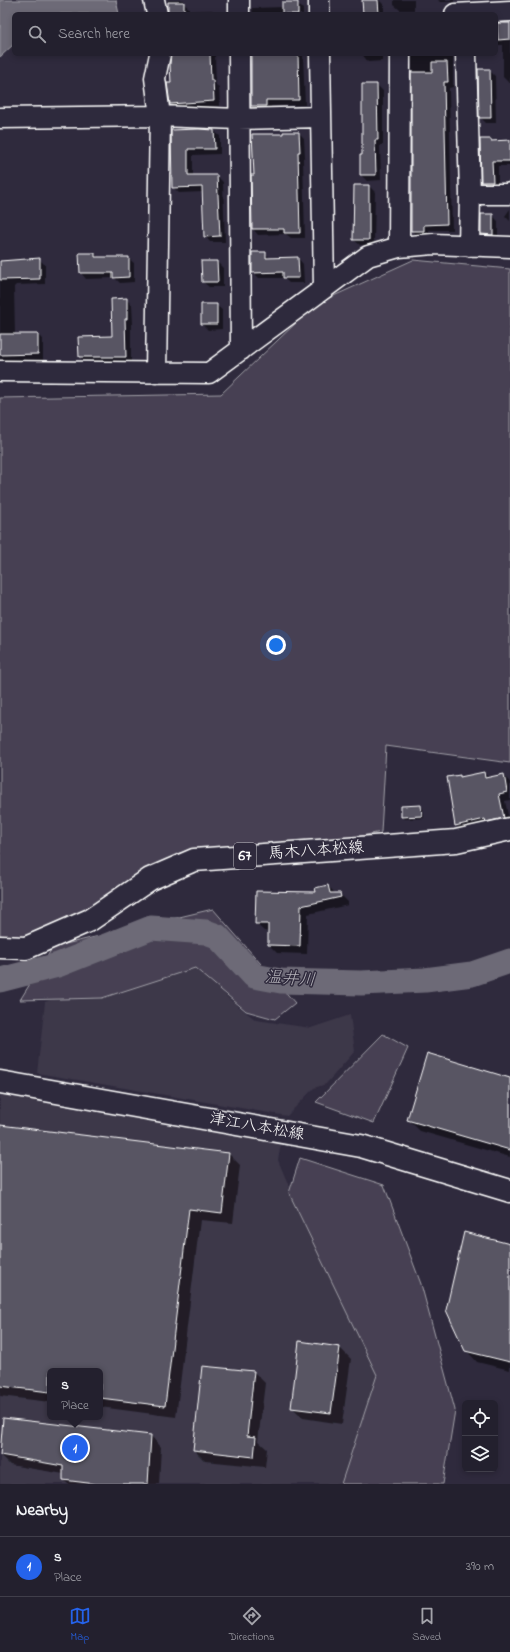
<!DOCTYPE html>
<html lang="en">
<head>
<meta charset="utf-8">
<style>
	:root { --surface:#23202e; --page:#2f2d3a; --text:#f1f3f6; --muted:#a3a3aa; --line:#403e4a; --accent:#2563eb }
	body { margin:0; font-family:"Indie Flower","Klee One",sans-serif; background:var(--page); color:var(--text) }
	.controls { position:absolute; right:12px; bottom:12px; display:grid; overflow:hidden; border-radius:6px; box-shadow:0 2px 6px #0003 }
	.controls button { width:36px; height:36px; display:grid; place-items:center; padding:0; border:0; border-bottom:1px solid var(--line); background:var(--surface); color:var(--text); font:20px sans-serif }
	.you { position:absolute; left:276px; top:645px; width:14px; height:14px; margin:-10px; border:3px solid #fff; border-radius:50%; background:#1a73e8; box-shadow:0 0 0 6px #1a73e833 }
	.badge { display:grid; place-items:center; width:26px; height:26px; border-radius:50%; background:var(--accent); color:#fff; font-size:13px; font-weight:700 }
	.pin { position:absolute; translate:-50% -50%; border:2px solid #fff; box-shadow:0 1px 4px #0006 }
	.popup { position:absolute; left:47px; top:1368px; width:56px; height:52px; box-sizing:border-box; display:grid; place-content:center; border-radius:6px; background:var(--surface); filter:drop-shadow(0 1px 3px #0005); font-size:13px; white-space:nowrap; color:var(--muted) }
	.popup b { font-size:15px; color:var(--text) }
	.popup::after { content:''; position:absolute; left:50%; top:100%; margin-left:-8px; border:8px solid transparent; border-top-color:var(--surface) }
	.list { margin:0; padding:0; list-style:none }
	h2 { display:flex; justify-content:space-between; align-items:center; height:52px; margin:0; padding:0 16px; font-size:17px }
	h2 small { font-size:13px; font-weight:400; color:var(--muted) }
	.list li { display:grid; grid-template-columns:26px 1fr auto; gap:12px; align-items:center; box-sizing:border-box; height:60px; padding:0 16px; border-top:1px solid var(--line) }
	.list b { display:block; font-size:15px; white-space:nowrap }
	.list p { margin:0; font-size:13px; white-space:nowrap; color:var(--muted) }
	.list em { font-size:13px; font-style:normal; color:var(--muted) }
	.icon { flex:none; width:22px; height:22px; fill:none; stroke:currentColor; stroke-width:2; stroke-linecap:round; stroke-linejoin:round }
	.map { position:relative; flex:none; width:510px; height:1484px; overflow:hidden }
	.search { position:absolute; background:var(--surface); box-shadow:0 2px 6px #0003; left:12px; right:12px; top:12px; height:44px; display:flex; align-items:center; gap:10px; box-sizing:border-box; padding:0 14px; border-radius:6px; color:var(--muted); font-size:15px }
	.sheet { height:112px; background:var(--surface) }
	nav { display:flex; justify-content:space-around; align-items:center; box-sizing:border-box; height:56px; border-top:1px solid var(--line); background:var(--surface); font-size:11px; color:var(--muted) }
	nav a { display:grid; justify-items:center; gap:2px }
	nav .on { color:var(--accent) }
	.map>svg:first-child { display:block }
	.built { fill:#3c3749; fill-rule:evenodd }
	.green { fill:#464152; stroke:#a2a0a8 }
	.water { fill:#6d6a77; stroke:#a7a6ad }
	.shadow { fill:#0007 }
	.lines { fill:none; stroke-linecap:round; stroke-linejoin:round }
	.river { stroke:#6d6a77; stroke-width:25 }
	.building { fill:#595564; stroke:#fff }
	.minor-casing { stroke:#fff; stroke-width:23 }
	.major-casing { stroke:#fff; stroke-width:25 }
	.minor { stroke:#2f2a3d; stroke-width:20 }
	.major { stroke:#2f2a3d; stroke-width:22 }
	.labels { text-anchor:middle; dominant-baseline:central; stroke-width:3; stroke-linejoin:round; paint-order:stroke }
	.shield { fill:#2f2a3d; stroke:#c1bfc5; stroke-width:1 }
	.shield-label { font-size:15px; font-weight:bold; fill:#fff }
	.street-label { font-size:16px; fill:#fff; stroke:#2f2a3d }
	.water-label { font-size:17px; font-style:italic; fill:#b6b4bb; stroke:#2f2a3d }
</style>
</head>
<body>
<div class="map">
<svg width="510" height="1484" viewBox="0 0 510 1484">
	<rect width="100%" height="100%" fill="#2f2a3d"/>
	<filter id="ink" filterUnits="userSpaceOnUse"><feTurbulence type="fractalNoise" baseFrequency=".025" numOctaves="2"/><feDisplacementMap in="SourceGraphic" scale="8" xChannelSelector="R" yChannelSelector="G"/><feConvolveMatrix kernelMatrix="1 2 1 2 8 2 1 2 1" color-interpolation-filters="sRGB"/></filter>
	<g filter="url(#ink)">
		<!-- built -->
		<path class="built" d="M193,956l35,42 28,22 55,8 39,-13 5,36 -29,33 -12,4 -27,28 -250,-43 8,-71 59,-24z
			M0,1093l239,36 42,15 -3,16 29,69 84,129 -41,126h-350zM50,1371h50v46h-50z"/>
		<!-- green -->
		<path class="green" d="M413,260l97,9v494l-124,-17 -5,86 -109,22 -93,-1 -89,67 -75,23 -15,-6v-539l221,-4 95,-90z
			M213,909l82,94 -20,16 -29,-8 -51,-43 -93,30 -82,2 33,-53z
			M383,1034l25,14 -34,75 -58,-21z
			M300,1158l84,27 37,99 34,126 -12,74h-102l36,-109 -88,-182z"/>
		<!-- water -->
		<path class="water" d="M0,0h116l3,14h-105v30l-14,13z"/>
		<!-- shadow -->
		<path class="shadow" d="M168,0h16v4l5,4v3l23,-1 4,4h-47z
			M364,0h15l5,5v9h-20z
			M394,0h20v10h-14l-6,-5z
			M438,0h16v2h-14z
			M297,3l6,6v5h-50l-1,-6 31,-1z
			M510,23v60h-1l-6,-6v-32h-7v-21z
			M172,54h43l1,31 3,2 1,19 -43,3 -6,-6z
			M252,54h51l2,51 -34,1v5h-13l-6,-6z
			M362,54h20v7l-14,1z
			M412,54h41v33l-4,1 3,142h-23v6h-12l-5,-5z
			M489,70l6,6 1,47h-10l-6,-6z
			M363,85h14l6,6v54h-3l1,35 -14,1 -6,-6 2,-19z
			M172,131h42l6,5v18l-27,1v21h24l6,6 2,60h-15l-5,-6 -2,-44 -24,1 -6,-6z
			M299,133l5,5 1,19 -2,1 2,80h-14l-5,-4 -28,1 -5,-6 2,-53z
			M481,140h10l2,2 17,-1v25h-12v22h-10l-6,-6z
			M369,186l6,6 -1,53h-14l-6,-5z
			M510,209v12l-5,-5z
			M492,215l6,6v19h-11l-5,-6z
			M265,253l6,6 27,-1 5,6 1,19h-15l-5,-5h-25l-6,-6z
			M80,254h15l4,4h29l6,5v19l-14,1 -5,-5 -29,1 -5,-6z
			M39,259l6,6v19l-29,1 -2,2 1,48h23l5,5v20h-29v3h-14v-101z
			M217,262l6,6v19h-14l-6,-5z
			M127,300l5,5 1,19h-2v38l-46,1 -5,-6 33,-20z
			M202,305h14l6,5v19l-14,1 -6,-6z
			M484,773l5,5 14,-3 7,7v18l-5,1 5,23 -47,8 -7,-7 5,-47z
			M421,806l2,3 1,9 -20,1 -2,-2z
			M328,886l8,8h4l8,8v3l-40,9 -1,40 -30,-1 -8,-8v-13l-5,-1 -8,-7 62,-31z
			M510,1079v78l-90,-26 -11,-11z
			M0,1126l229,28 11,11 -7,58 -33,-3 -24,197 -76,-10v-36h-50v31l-50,-6z
			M510,1245v125l-33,-8 -11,-12z
			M340,1348l11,11 -9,65 -39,-6 -11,-11z
			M254,1372l11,11 -7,58 9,8 -2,18 -60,-6 -11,-11z
			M4,1419l147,17 10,11 -2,37h-91l-4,-4v-6l-54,-9 -10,-10z"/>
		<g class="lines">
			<!-- river -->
			<path class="river" d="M0,980l58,-15 93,-37 55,4 11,4 37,40 27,5 80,2 64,-3 47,-6 38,-13"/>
		</g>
		<!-- building -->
		<path class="building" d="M362,0h16l1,14h-16z
			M168,2h16v12h-16z
			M282,2h16v12h-16z
			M497,23h13v16l-12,1z
			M171,54h39l1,26h2l1,21 -44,3 -3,-21h4l-1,-19z
			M251,54h47l1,46h-33v6h-15z
			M432,62h15l1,20h-4l3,142 -23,1v6h-13v-159h21z
			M478,69h12l1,49h-12z
			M362,84h15l1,56h-3l1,35h-16v-20h2z
			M199,129l15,1 1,19h-27v26h29l3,61 -16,1 -2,-50 -30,1 -1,-58z
			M283,132h16l1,20h-2l2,81h-16v-4h-32l-1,-54h3l-2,-41h31z
			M480,139h11v2l19,-1v21h-18l1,21h-12z
			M354,185h15v55h-16z
			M481,214h12v21l-12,-1z
			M252,252h14v6l32,-1 1,21h-16v-6l-31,1z
			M79,253h16v4h34v20l-16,1v-5h-33z
			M40,258v21l-40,1v-19z
			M201,261h16l1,21h-16z
			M127,298v21h-2l1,38h-47l-1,-20 34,-1 -1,-37z
			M201,304h16v20h-16z
			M0,334h38v20l-38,1z
			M484,772l1,6 19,-4 3,18 -8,2 5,24 -18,4 -1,-3 -30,7 -8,-49 13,-2v2z
			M421,805l1,11 -21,1v-11z
			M328,885l2,8h10l1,4 -40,9 -1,40 -32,-1v-21h-13l1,-33 60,1 -1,-4z
			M427,1053l83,25v72l-103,-30z
			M0,1125l229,28 -7,60 -33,-4 -24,197 -65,-8v-27h-50v21l-50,-6z
			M464,1232l46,12v118l-45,-11 -19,-41z
			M299,1341l41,6 -9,66 -40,-5z
			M202,1366l52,5 -7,65 9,1 -2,20 -61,-7z
			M3,1418l148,17 -3,49h-52l-33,-4v-14l-63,-11z"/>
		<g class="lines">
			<!-- minor casing -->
			<g class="minor-casing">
				<path id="minor" d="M154,0l3,14
					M319,0v14
					M239,14v-14
					M455,14l55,-3
					M239,54l2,296
					M320,54l4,234
					M466,54l4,140 -1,52
					M0,118l160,-2 78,3 83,-2
					M470,194h39l1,-1
					M399,247l1,-193
					M0,371l209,2 159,-117 31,-9 34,-3 77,3
					M156,373l4,-257 -5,-38 5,-24"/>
			</g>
			<!-- major casing -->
			<g class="major-casing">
				<path id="major" d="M0,947l26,1 64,-28 60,-41 44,-19 262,-19 54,-12
					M0,1082l361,64 149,45"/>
			</g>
			<!-- minor -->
			<use href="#minor" class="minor"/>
			<!-- major -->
			<use href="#major" class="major"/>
		</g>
	</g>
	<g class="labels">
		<!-- shield labels -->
		<rect class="shield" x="234" y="843" width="22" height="26" rx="3"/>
		<g class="shield-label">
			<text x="245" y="856">67</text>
		</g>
		<!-- street labels -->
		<g class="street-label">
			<text transform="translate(316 851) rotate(-4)">馬木八本松線</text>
			<text transform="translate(257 1127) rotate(10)">津江八本松線</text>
		</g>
		<!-- water labels -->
		<g class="water-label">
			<text transform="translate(290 979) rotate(4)">温井川</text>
		</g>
	</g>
</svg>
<div class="controls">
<button><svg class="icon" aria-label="locate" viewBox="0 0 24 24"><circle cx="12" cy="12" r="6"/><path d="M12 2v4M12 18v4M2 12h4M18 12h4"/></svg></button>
<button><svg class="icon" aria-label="layers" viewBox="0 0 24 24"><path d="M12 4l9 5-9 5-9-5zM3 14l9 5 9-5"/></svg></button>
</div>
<div class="you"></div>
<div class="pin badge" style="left:75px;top:1448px">1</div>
<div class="popup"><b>s</b>Place</div>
<div class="search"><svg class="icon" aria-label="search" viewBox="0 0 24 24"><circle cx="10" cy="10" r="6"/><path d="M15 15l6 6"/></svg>Search here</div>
</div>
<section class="sheet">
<h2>Nearby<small></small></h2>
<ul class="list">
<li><span class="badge">1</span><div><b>s</b><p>Place</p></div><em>390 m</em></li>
</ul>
</section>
<nav>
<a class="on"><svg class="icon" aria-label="map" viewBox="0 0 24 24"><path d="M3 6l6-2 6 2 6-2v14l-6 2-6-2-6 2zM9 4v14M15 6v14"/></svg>Map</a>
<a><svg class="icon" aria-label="directions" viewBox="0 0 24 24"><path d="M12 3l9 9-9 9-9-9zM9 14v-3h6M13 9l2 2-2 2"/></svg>Directions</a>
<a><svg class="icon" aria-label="saved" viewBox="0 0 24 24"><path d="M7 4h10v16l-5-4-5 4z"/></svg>Saved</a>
</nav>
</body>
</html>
